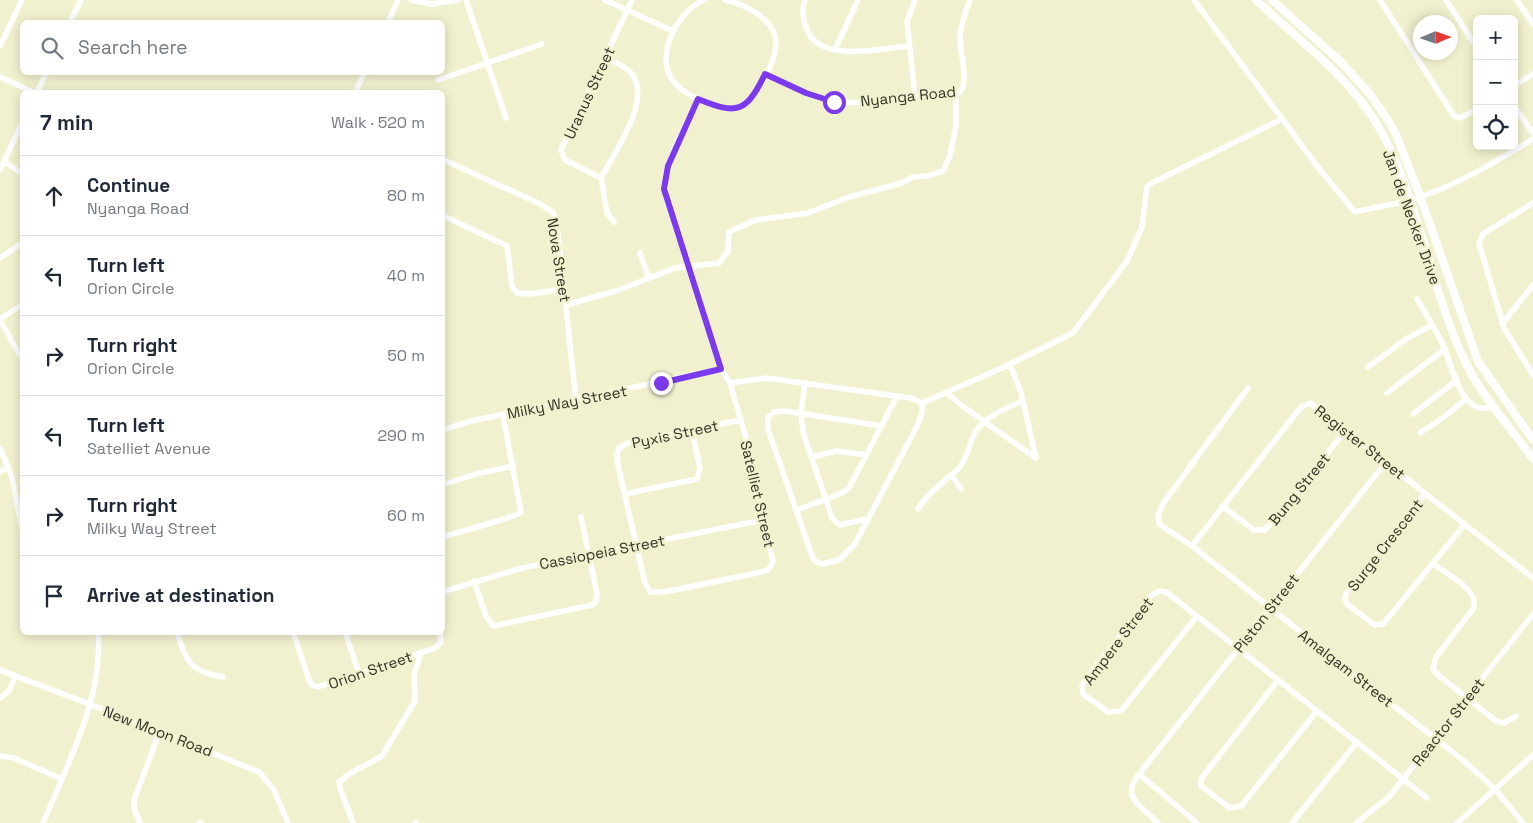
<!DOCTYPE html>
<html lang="en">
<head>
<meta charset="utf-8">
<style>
	:root { --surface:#fff; --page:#f6f6f7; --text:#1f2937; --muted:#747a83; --line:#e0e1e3 }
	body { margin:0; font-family:"Space Grotesk",sans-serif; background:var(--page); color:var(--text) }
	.controls { position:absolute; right:15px; top:15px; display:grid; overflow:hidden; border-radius:8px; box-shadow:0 2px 12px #0003 }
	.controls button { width:45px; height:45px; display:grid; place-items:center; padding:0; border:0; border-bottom:1px solid var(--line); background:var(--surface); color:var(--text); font:25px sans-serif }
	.compass { position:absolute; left:1413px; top:15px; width:45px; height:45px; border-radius:50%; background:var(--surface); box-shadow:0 2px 12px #0003; rotate:88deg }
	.stop { position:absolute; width:15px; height:15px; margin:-11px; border:4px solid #7c3aed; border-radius:50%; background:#fff }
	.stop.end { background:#7c3aed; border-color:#fff; box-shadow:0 1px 5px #0008 }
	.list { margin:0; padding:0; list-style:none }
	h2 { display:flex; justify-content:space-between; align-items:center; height:65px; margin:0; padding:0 20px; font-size:21px }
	h2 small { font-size:16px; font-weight:400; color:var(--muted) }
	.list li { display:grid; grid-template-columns:32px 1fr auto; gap:15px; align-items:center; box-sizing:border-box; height:80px; padding:0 20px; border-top:1px solid var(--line) }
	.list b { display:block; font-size:19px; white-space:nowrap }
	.list p { margin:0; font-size:16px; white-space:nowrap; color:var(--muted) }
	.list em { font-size:16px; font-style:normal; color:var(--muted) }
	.icon { flex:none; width:28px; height:28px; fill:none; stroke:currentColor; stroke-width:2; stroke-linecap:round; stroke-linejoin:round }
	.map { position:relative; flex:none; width:1533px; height:823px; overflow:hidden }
	.search { position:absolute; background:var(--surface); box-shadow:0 2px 12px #0003; left:20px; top:20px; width:425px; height:55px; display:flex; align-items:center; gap:12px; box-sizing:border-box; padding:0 18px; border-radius:8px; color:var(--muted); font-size:19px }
	.panel { position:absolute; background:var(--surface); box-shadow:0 2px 12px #0003; left:20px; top:90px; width:425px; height:545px; border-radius:8px }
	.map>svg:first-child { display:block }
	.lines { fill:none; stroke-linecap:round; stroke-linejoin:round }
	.street { stroke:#fff; stroke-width:5.5 }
	.secondary { stroke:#fff; stroke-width:8 }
	.route { stroke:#7c3aed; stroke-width:6 }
	.labels { text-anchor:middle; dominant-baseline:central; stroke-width:5; stroke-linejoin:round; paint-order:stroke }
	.street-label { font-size:15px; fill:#333225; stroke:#f2f1cf }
</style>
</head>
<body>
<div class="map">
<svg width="1533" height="823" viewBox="0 0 1533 823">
	<rect width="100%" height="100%" fill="#f2f1cf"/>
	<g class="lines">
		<!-- street -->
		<path class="street" d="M411,0l21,4 26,-4
			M466,0l40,118
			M605,0l68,31
			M704,0c-24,10 -47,49 -34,76 7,14 23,21 36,26 8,3 17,8 26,7 22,-3 49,-52 43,-73 -5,-19 -33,-33 -50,-36
			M805,0c-4,10 -2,17 1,27 12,38 73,21 103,19
			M915,0l-8,21 8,75
			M1194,0l126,170 35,42c17,-4 35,-7 53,-11 45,-13 85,-38 125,-62
			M1380,0l74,116 6,2 17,-9
			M1446,0l31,48
			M1517,0l16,24
			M70,22l11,-22
			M388,22l10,-22
			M0,46l22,-46
			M835,50l23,-50
			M765,74c22,10 45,23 68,27 33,6 93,-6 127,-9 9,-9 0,-41 0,-54 1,-14 5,-26 10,-38
			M0,77l33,15
			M438,80l104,-36
			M1514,86l19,-12
			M37,92l10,-20
			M355,92l10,-20
			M698,99c-14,31 -37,64 -32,99l55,171 9,14 15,51 28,128 -5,8 -11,3 -92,19h-15l-5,-9 -27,-118 -1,-9 2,-8 9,-5 112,-23
			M1514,106l19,27
			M442,159l98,45 13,8 4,13 19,175
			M4,161l18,13
			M0,170l22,-47
			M601,178l-36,-18 -4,-10 71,-150
			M601,178c13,-25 51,-77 31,-104 -6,-8 -18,-12 -26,-17
			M601,178l6,35 7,9
			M1533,203l-50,31 -4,9 25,85 29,47
			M442,215l65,31 5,40 5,7 12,1 35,-5
			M640,253l9,25
			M0,258l22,-15
			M1417,299c8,14 18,29 25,44 10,20 19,78 52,63
			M566,305l50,-14 59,-23 44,-5 9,-12 1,-19 27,-12 52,-7 41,-16 53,-14 11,-6 15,-1 15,-5 7,-15 6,-31v-33
			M0,319l22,-14
			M0,320l22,39
			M1502,324l31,-39
			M1010,365l11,27 15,66
			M1368,367l38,-28 26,-14
			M730,383l37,-5 143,20c18,4 13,14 7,28l-62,118 -16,16 -18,4 -7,-4 -4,-10 -42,-121v-12l6,-5 11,-1 97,15
			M805,383l-4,31 2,18 29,86 8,7 27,-6
			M1248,388l-84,114 -6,13 1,9 33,22 273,216 30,27 28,34
			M946,392l15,13 75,53
			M1387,393l58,-44
			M922,403l82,-36 69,-34 54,-72 15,-34 5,-40 5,-4 130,-64
			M1413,414l44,-34
			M442,430l29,-9 250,-52
			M1420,433l24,-16 22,-18
			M0,448l12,29 10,53
			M812,457l24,-6 31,4
			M0,471l9,-3
			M951,475l10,14
			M442,485l34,-11 37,-8
			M625,494l72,-15 3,-11 -8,-37
			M1425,494l-79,99 -1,7 3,5 27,20 8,-1 82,-100
			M1222,506l32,24h11l81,-100
			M918,509c10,-17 27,-27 41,-41 9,-10 10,-24 16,-35 9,-16 31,-25 48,-32
			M797,510l45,-17 7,-5 48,-92
			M442,537c11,-3 76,-21 79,-25l-18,-97
			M1192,546l109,-139 9,-4 223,175
			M1433,564c13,9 49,28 40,45l-37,48 -3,12 4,5 59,47 8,2 12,-7
			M474,581l12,35 7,10 99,-21 4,-4 1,-7 -16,-77
			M442,592l80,-24 241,-48
			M1197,616l-76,95 -13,1 -25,-18 -1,-8 3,-6 67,-85 8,-4 6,1 31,24 230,182
			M177,632c9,30 14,40 46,45
			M293,632l16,48 3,5 6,2 117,-39 6,-6 -1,-10
			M345,632l14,41
			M0,670l126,48 133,54 15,18 14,33
			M1278,680l-77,99v7l29,22 11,-2 76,-95
			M0,698l9,-7 6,-14
			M0,756l14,2 48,21
			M1139,774c-20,25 5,33 19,49
			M43,823c24,-57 61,-128 55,-191
			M140,823l-6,-15v-8l26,-69
			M199,823l2,-1
			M353,823l-13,-35 -1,-6 10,-8 33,-18 33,-55 -1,-26 7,-22
			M415,823h1
			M1197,823l-58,-49 247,-312
			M1292,823l65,-81
			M1356,823l33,-26 144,-183
			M1457,823l76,-68"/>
		<!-- secondary -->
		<path class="secondary" d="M1256,0c40,38 89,73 119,121 47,76 54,174 96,252 17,30 42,58 62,86
			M1272,0l68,61 30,33 15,22 10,16 25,64 58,165 55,79"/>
	</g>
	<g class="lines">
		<!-- route -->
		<path class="route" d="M661,383l60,-14 -57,-180 4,-23 30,-67c39,16 48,14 67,-25l41,19 28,9"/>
	</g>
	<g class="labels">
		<!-- street labels -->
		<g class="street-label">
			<text transform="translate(589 93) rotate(-65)">Uranus Street</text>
			<text transform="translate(908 96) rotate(-6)">Nyanga Road</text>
			<text transform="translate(1412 217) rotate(70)">Jan de Necker Drive</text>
			<text transform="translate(559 260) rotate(81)">Nova Street</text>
			<text transform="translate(567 402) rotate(-11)">Milky Way Street</text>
			<text transform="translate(675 434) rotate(-12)">Pyxis Street</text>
			<text transform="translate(1360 442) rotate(38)">Register Street</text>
			<text transform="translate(1299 489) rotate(-51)">Bung Street</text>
			<text transform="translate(758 494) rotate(77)">Satelliet Street</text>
			<text transform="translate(1385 545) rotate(-52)">Surge Crescent</text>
			<text transform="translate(602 552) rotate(-11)">Cassiopeia Street</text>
			<text transform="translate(1266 613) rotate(-52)">Piston Street</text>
			<text transform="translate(1118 641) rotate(-53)">Ampere Street</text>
			<text transform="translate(1346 668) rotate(38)">Amalgam Street</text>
			<text transform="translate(370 670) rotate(-19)">Orion Street</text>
			<text transform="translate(1448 722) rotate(-52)">Reactor Street</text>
			<text transform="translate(158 731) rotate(21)">New Moon Road</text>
		</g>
	</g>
</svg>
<div class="controls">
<button>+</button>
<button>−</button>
<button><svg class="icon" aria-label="locate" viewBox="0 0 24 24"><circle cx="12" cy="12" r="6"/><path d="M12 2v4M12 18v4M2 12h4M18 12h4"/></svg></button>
</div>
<svg class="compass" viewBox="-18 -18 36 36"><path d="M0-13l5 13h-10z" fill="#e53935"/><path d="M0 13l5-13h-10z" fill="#747a83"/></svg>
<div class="stop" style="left:834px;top:102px"></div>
<div class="stop end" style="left:661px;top:383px"></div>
<div class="search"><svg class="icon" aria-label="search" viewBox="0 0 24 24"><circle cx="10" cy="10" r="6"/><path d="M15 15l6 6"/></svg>Search here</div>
<section class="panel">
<h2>7 min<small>Walk · 520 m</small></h2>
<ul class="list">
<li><svg class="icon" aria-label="ahead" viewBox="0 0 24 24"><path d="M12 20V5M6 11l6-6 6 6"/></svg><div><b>Continue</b><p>Nyanga Road</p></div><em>80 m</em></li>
<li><svg class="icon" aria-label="left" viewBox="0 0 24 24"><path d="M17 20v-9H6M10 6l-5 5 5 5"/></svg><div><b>Turn left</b><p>Orion Circle</p></div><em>40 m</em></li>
<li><svg class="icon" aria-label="right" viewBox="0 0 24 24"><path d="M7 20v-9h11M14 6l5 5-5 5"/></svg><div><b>Turn right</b><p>Orion Circle</p></div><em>50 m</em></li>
<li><svg class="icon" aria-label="left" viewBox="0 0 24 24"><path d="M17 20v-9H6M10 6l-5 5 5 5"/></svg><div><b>Turn left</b><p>Satelliet Avenue</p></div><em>290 m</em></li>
<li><svg class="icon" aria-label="right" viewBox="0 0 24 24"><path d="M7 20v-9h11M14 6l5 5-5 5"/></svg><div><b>Turn right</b><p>Milky Way Street</p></div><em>60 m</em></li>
<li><svg class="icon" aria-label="arrive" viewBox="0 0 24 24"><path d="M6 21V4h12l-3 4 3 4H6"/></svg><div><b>Arrive at destination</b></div></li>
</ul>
</section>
</div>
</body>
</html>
